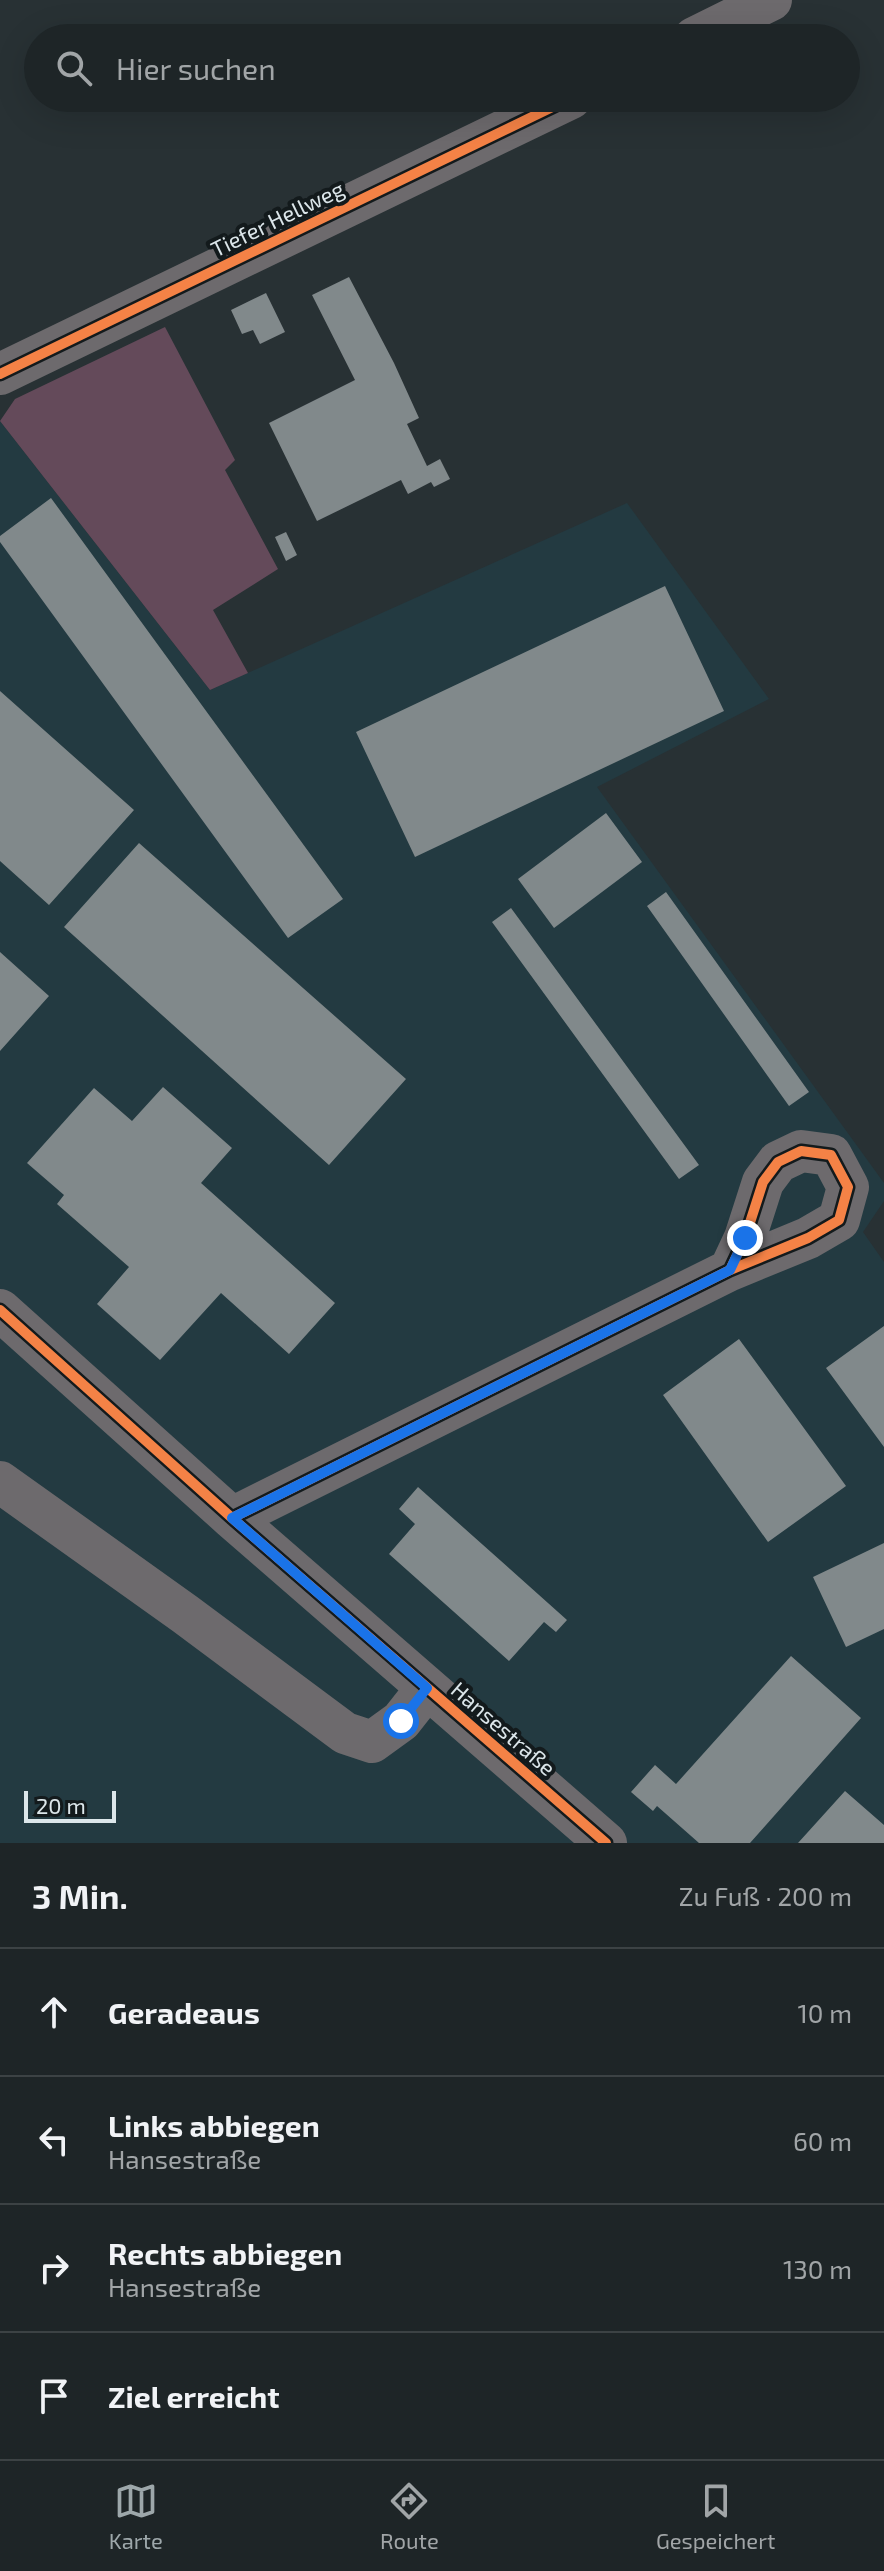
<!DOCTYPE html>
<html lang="de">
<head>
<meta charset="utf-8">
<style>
	:root { --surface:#1e2527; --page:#262d2f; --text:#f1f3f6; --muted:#a1a5a7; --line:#3c4244; --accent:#9da7aa }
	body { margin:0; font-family:"Exo 2",sans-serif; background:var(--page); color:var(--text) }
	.scale { position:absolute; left:24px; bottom:20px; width:92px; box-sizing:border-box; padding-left:8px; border:4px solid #dce6ea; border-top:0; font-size:22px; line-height:28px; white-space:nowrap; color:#dce6ea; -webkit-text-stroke:6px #131a1c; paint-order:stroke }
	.stop { position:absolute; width:24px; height:24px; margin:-18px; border:6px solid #1a73e8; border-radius:50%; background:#fff }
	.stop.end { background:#1a73e8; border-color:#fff; box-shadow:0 2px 8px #0008 }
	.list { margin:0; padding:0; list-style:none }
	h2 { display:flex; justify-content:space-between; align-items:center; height:104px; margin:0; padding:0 32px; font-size:34px }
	h2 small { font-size:26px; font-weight:400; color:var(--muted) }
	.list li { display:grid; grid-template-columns:52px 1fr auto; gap:24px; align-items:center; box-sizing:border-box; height:128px; padding:0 32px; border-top:2px solid var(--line) }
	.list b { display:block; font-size:30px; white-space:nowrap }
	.list p { margin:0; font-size:26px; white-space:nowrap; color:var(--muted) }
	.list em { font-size:26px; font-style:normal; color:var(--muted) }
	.icon { flex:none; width:44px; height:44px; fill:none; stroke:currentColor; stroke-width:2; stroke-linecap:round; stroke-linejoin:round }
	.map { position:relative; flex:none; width:884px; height:1843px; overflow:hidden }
	.search { position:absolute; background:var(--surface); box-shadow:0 8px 32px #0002; left:24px; right:24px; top:24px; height:88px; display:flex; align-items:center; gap:20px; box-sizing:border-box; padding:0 28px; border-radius:44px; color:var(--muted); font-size:30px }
	.sheet { height:616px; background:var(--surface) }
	nav { display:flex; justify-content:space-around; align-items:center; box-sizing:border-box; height:112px; border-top:2px solid var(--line); background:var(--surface); font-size:22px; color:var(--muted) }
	nav a { display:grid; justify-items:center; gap:4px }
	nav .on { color:var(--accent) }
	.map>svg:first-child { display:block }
	.built { fill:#233a41 }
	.green { fill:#644a5a }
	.building { fill:#81898b }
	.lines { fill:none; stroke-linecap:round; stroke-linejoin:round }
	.minor { stroke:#6d6a6d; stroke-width:42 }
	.cycleway-casing { stroke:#131a1c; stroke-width:15 }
	.cycleway { stroke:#f48246; stroke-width:10 }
	.route { stroke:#1a73e8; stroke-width:10 }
	.labels { text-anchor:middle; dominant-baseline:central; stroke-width:8; stroke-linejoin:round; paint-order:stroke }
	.street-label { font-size:22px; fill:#dce6ea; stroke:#131a1c }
</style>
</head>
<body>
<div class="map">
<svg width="884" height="1843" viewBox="0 0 884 1843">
	<rect width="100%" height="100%" fill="#283134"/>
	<!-- built -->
	<path class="built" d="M0,421l210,269 417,-187 142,196 -172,88 287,396v18l-21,31 21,30v581h-884z"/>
	<!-- green -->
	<path class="green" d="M165,327l70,133 -10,10 53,99 -65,41 35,63 -38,17 -210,-269 15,-22z"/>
	<!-- building -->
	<path class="building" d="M349,277l45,86 25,55 -12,6 20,42 13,-7 10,20 -16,8 -3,-5 -23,12 -7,-14 -84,41 -48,-98 86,-43 -43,-85z
		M266,293l19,39 -25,12 -7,-14 -11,4 -11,-24z
		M51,498l292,401 -55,39 -288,-396v-6z
		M286,532l11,23 -11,6 -11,-24z
		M665,586l59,125 -309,146 -59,-125z
		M0,691l134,119 -85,95 -49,-44z
		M606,813l36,49 -88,66 -36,-49z
		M139,843l267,236 -77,86 -265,-238z
		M666,892l143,200 -20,14 -142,-200z
		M511,908l188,257 -20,14 -187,-257z
		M0,952l49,44 -49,55z
		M163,1087l69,61 -31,35 134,120 -46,51 -68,-61 -61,67 -63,-56 32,-37 -72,-63 7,-9 -37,-32 67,-75 38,33z
		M884,1326v121l-58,-79z
		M739,1339l107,147 -78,56 -105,-147z
		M418,1487l149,133 -11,12 -12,-10 -35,39 -120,-107 26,-30 -16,-15z
		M884,1543v86l-38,18 -33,-70z
		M791,1656l70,62 -111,125h-51l-42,-37 -4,5 -22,-19 24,-27 21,19z
		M845,1791l39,34v18h-86z"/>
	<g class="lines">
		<!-- minor -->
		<path class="minor" d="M694,38l77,-38
			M0,374l571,-276
			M0,1310l232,208 374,325
			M0,1482l185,132 160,119 27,9 29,-21 26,-33
			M232,1518l498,-248 78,-32 31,-18 9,-33 -17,-32 -30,-4 -23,11 -15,20 -18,56 -15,32"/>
		<!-- cycleway casing -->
		<g class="cycleway-casing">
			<path id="cycleway" d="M0,374l571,-276
				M0,1310l232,208 374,325
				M232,1518l498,-248 78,-32 31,-18 9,-33 -17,-32 -30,-4 -23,11 -15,20 -18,56 -15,32"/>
		</g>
		<!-- cycleway -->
		<use href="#cycleway" class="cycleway"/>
	</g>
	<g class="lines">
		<!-- route -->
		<path class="route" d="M401,1721l26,-33 -195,-170 498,-248 15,-32"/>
	</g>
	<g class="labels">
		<!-- street labels -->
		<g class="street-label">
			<text transform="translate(277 218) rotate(-26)">Tiefer Hellweg</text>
			<text transform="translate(504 1728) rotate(41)">Hansestraße</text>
		</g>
	</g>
</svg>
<div class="scale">20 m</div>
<div class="stop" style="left:401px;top:1721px"></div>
<div class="stop end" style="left:745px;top:1238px"></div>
<div class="search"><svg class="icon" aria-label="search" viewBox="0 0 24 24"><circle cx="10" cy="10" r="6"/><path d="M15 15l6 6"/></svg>Hier suchen</div>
</div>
<section class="sheet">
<h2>3 Min.<small>Zu Fuß · 200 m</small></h2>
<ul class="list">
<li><svg class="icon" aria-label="ahead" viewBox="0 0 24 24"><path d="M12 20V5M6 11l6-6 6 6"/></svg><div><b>Geradeaus</b></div><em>10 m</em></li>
<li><svg class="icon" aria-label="left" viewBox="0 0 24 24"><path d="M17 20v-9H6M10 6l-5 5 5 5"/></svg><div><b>Links abbiegen</b><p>Hansestraße</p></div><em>60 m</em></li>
<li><svg class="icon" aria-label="right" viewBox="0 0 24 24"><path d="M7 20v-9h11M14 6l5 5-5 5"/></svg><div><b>Rechts abbiegen</b><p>Hansestraße</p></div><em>130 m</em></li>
<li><svg class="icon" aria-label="arrive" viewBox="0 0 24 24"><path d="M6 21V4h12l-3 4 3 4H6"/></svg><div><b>Ziel erreicht</b></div></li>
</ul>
</section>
<nav>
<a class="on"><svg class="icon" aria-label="map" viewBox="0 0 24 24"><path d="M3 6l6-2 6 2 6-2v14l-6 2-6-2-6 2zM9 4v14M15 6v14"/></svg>Karte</a>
<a><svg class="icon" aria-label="directions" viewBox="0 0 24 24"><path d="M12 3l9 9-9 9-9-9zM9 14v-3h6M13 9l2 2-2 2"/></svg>Route</a>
<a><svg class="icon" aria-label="saved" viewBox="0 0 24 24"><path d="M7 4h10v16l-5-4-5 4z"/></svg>Gespeichert</a>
</nav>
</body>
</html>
